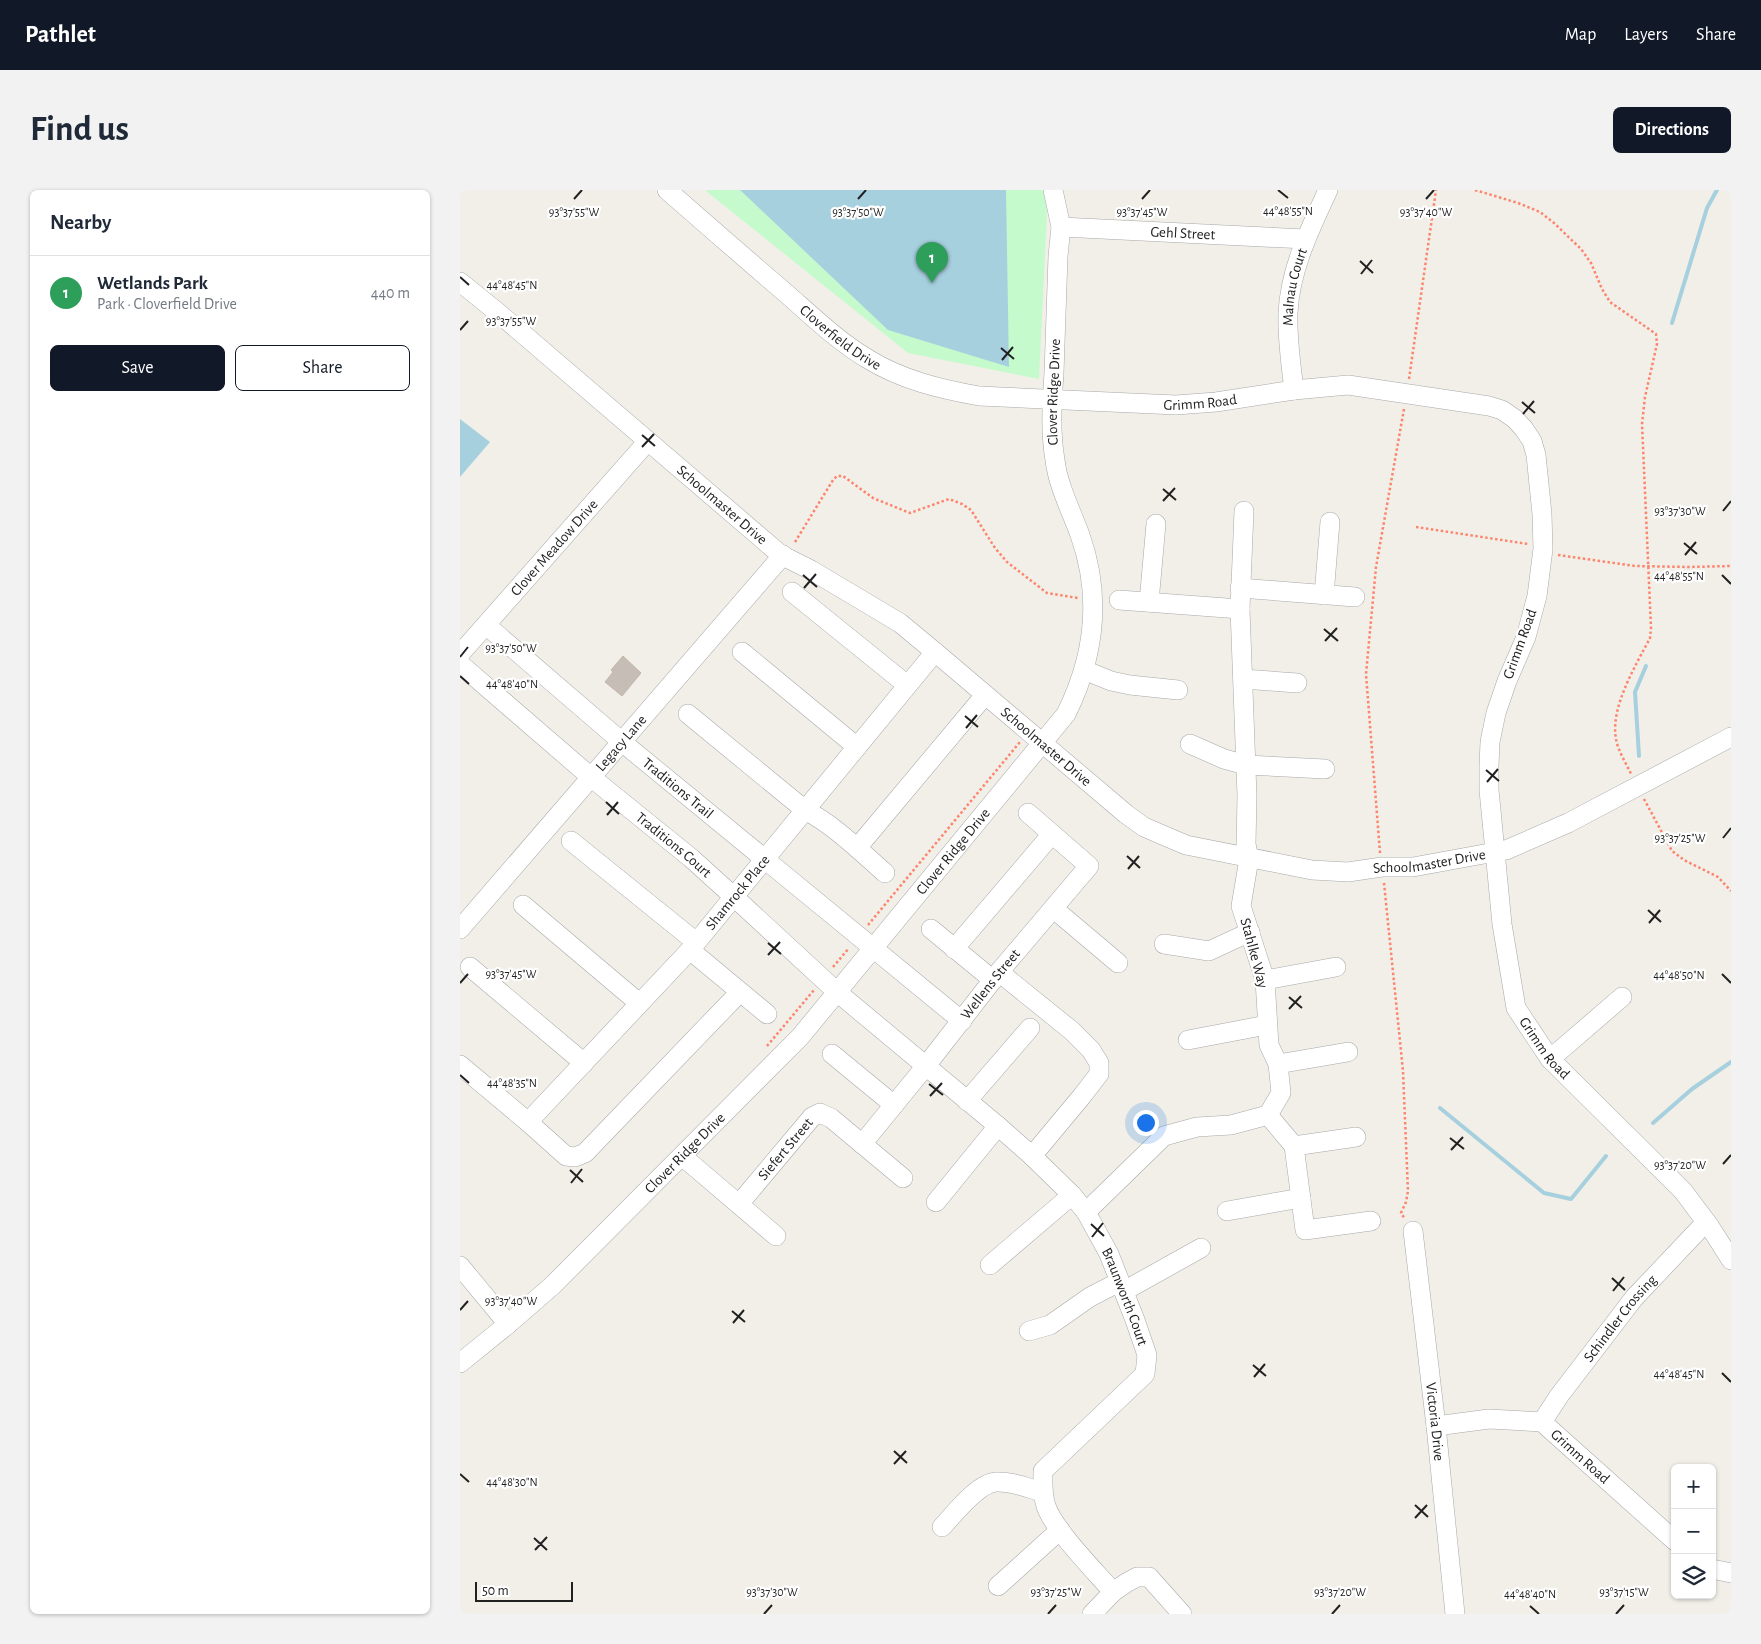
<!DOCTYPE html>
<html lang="en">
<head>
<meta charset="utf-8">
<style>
	:root { --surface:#fff; --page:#f2f2f3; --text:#1f2937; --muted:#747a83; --line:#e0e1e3; --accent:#111827 }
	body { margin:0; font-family:"Alegreya Sans",sans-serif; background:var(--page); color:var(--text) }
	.controls { position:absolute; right:15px; bottom:15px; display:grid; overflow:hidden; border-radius:8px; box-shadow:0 1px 4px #0004 }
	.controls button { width:45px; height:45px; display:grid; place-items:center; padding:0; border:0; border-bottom:1px solid var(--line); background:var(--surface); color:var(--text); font:25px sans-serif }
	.scale { position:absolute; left:15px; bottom:12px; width:98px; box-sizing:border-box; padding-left:5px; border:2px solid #212121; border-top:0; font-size:14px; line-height:18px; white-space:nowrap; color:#212121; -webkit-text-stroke:4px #fff; paint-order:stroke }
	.you { position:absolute; left:685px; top:932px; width:18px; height:18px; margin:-12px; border:4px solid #fff; border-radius:50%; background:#1a73e8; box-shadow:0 0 0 8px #1a73e833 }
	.badge { display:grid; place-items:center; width:32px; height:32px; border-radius:50%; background:var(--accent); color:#fff; font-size:16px; font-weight:700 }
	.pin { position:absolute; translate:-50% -41px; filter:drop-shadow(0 1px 2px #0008) }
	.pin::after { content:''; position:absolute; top:26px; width:18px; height:15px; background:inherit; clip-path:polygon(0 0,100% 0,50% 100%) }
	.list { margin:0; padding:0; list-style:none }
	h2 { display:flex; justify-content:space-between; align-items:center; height:65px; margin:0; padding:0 20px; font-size:21px }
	h2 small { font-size:16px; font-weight:400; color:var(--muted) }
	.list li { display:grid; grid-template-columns:32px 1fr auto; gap:15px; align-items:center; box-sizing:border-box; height:75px; padding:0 20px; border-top:1px solid var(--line) }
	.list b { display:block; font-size:19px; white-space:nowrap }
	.list p { margin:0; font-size:16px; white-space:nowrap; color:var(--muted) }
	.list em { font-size:16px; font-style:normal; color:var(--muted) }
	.actions { display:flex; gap:10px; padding:15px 20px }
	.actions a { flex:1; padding:11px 0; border:1px solid var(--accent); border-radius:8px; text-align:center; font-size:18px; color:var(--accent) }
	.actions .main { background:var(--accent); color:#fff }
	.icon { flex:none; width:28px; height:28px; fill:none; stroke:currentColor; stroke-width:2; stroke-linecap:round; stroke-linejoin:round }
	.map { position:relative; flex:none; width:1271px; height:1424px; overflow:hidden; border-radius:8px }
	header { display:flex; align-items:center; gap:30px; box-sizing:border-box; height:70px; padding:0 25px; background:var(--accent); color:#fff }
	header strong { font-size:24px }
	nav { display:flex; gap:28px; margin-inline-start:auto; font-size:18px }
	.intro { display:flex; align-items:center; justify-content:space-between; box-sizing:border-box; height:120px; padding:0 30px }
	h1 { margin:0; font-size:35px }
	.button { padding:12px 22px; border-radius:8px; background:var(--accent); color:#fff; font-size:18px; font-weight:700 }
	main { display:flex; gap:30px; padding:0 30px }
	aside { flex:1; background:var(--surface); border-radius:8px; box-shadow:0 1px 4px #0004 }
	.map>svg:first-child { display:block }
	.park { fill:#c5fbcc }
	.water { fill:#a7d0df }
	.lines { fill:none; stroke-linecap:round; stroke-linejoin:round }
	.stream { stroke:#a7d0df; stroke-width:4 }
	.building { fill:#c6beb6; stroke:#c4b6a9 }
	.minor-casing { stroke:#a8a8a8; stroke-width:20 }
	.path { stroke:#fd846d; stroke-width:2.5; stroke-dasharray:2.5 2.5; stroke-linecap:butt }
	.minor { stroke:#fff; stroke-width:19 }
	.ticks { fill:none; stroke:#212121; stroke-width:2 }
	.labels { text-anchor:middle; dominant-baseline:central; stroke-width:4.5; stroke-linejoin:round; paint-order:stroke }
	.street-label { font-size:15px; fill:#212121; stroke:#fff }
	.ticks-label { font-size:12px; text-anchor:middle; fill:#212121; stroke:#fff; stroke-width:4.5; stroke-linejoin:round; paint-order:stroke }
</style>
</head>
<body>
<header>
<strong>Pathlet</strong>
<nav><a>Map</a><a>Layers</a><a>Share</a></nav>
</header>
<div class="intro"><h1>Find us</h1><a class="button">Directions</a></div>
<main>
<aside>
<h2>Nearby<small></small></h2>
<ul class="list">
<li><span class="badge" style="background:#2e9e5b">1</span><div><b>Wetlands Park</b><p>Park · Cloverfield Drive</p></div><em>440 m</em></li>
</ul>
<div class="actions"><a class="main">Save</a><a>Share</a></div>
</aside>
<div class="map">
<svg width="1271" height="1424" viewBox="0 0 1271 1424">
	<rect width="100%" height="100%" fill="#f1efe8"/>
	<!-- park -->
	<path class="park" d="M247,0h337l3,23 -8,166 -131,-26 -202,-162z"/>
	<!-- water -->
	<path class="water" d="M280,0h266l3,177 -121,-37z
		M0,229l30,23 -30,35z"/>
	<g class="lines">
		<!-- stream -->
		<path class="stream" d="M1212,133l35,-115 10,-18
			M1179,566l-4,-64 11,-26
			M980,918l104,85 27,6 35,-43
			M1193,933l39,-34 39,-27"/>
	</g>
	<!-- building -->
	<path class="building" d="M163,466l18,17 -19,23 -17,-14 8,-10 -2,-2z"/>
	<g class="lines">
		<!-- minor casing -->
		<g class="minor-casing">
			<g id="minor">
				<path id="s1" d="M207,0c40,35 80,70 121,105 25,22 51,47 80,64 34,21 72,30 111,37l197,9 40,-3 78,-12 54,-5 141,21 13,4 13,9 9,10 8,12 4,14 6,59 1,35 -6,47 -11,41 -19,44 -11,32 -6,29 -1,24v24l13,134 14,84 34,51 133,132 27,36 21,33"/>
				<path id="s2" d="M601,37l244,12"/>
				<path id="s3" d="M0,92l42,34 279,239 30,15 89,53 35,29 191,162 18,13 42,18 126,25 36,2 34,-5h31l93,-17 62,-27 163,-86"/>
				<path id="s4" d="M834,200c-3,-26 -7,-51 -6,-77 2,-44 22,-84 40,-123"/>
				<path d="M780,398l115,9"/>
				<path d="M332,402l115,93"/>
				<path d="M864,405l6,-73"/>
				<path d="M659,410l121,9"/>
				<path d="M689,412l7,-78"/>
				<path id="s5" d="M26,435l136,117 340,279"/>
				<path d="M282,462l115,95"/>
				<path id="s6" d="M0,464l188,-213"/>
				<path id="s7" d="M0,474l132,114 99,80 42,38 104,96 161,134 34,30 40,39 14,17 23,42 26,66 12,35 -2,19 -102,97c0,12 -1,23 3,35 8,24 49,65 67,86"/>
				<path d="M624,480l27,11 19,4 48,5"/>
				<path d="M783,489l54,4"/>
				<path d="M228,524l117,96c29,15 55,41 80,63"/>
				<path d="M730,554l34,15 22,6 79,4"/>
				<path d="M111,651l125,101"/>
				<path d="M397,658l128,-153"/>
				<path d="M63,715l116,98"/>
				<path d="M594,719l64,54"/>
				<path id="s8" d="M0,739l323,-374"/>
				<path d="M471,739l62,51"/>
				<path d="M704,754l45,7 41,-19"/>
				<path d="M494,759l98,-115"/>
				<path d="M230,760l77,64"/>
				<path d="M10,777l114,96"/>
				<path d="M539,782l73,59 19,19 8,13v11l-17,22 -50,60"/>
				<path d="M805,790l71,-13"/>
				<path d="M728,850l79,-15"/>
				<path d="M372,864l62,51"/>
				<path d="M1090,869l72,-62"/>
				<path d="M818,874l70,-12"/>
				<path d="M0,875l68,57 38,34 9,1 10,-4 155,-161"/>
				<path d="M507,911l63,-73"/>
				<path d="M808,925l26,31 62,-9"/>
				<path id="s9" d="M68,932l162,-172 245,-298"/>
				<path id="s10" d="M402,954l63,-77 74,-95 90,-106 -61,-53"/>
				<path d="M834,956l11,84 66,-9"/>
				<path d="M222,966l94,80"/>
				<path d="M476,1012l62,-76"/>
				<path id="s11" d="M279,1014l73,-87 8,-4 11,5 72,60"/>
				<path d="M767,1021l74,-13"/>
				<path d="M626,1022l78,-76 33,-9 34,-2 37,-10 13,-22 -3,-29 -9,-19 -4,-65 -24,-74 8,-47 -3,-15 1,-48 -7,-187 4,-98"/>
				<path id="s12" d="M953,1041l23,195 19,188"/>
				<path d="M530,1075l82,-70"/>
				<path d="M0,1076l48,58"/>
				<path d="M664,1101l77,-43"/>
				<path d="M569,1141l21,-6 40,-28 29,-15"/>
				<path id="s13" d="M0,1173l47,-38 46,-40 247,-248 266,-323c29,-58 36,-117 14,-179 -9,-25 -22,-49 -25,-75 -5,-29 -3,-58 -1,-87 1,-39 3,-78 4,-117l3,-29 -8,-37"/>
				<path id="s14" d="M1082,1232l17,-26 75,-98 72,-76"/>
				<path id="s15" d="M976,1236l53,-7 53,3 133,119"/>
				<path d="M482,1337c12,-13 36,-44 54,-45 15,-1 32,6 46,10"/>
				<path d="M1252,1379l19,4"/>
				<path d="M538,1396l62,-56"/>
				<path d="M632,1424l21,-22 13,-9 11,-6h12l33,37"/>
			</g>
		</g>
		<!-- path -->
		<path class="path" d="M1015,0l43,13 22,9 14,11 27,26 10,14 11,26 8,13 46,32 1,10 -12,53 -3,27 9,204 -1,10c-14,27 -40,69 -34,101 2,12 10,24 15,35
			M949,189l27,-189
			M956,337l112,17
			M335,352l38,-62 4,-4h6l30,22 37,15 39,-14 13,5 9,6 24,38 12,14 40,31 31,5
			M1098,365l77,11 54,1 42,-1
			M1184,609l28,52 12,9 34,17 13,14
			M920,663l-14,-179 10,-107 28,-158
			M924,693l19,188 5,120 -2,11 -5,11 4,6
			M408,735l152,-183
			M373,777l16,-19
			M307,856l47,-56"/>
		<!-- minor -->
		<use href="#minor" class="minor"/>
	</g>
	<!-- ticks -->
	<path class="ticks" d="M818,0l10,8M114,9l8,-9M398,9l8,-9M682,9l8,-9M966,9l8,-9M900,71l13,12M901,84l11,-14M0,87l9,8M0,140l8,-9M541,158l13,11M542,170l11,-13M1062,212l13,11M1063,224l11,-13M182,245l13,11M182,257l12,-13M703,299l13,11M703,311l12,-13M1263,321l8,-10M1224,353l13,11M1225,365l11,-13M343,385l14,12M1262,385l9,9M344,398l12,-14M864,439l14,12M865,451l12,-13M0,467l8,-10M0,486l9,8M505,526l13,11M506,538l11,-13M1026,580l13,11M1027,592l11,-13M146,612l13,12M147,625l11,-13M1263,648l8,-10M667,666l13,12M668,679l11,-13M1188,720l13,12M1189,733l11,-13M308,753l13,11M308,765l12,-13M1262,784l9,9M0,793l8,-9M829,807l13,11M829,819l12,-13M0,885l9,8M469,894l14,11M470,906l12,-13M990,948l14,11M991,960l12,-13M1263,974l8,-9M110,980l13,12M111,993l11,-14M631,1034l13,12M632,1047l11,-14M1152,1088l13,12M1153,1101l11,-14M0,1120l8,-9M272,1121l13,11M273,1133l11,-13M793,1175l13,11M1262,1183l9,9M794,1187l11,-13M434,1261l13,12M434,1274l12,-13M0,1284l9,8M955,1315l13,12M955,1328l12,-13M74,1348l13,12M75,1360l12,-13M1070,1416l9,8M304,1424l8,-9M588,1424l8,-9M872,1424l8,-9M1156,1424l8,-9"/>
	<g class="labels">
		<!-- street labels -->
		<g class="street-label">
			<text stroke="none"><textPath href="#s2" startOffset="122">Gehl Street</textPath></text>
			<text stroke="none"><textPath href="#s4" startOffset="104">Malnau Court</textPath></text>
			<text stroke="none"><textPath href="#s1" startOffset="228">Cloverfield Drive</textPath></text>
			<text stroke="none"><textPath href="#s13" startOffset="1222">Clover Ridge Drive</textPath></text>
			<text stroke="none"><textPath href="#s1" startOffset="602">Grimm Road</textPath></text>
			<text stroke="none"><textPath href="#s3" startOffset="344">Schoolmaster Drive</textPath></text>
			<text stroke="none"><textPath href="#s6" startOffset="142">Clover Meadow Drive</textPath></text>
			<text transform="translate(1060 454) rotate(-70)">Grimm Road</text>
			<text stroke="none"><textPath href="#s8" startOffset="246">Legacy Lane</textPath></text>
			<text stroke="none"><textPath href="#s3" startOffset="750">Schoolmaster Drive</textPath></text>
			<text stroke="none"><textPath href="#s5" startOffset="252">Traditions Trail</textPath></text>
			<text stroke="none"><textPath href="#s7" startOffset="280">Traditions Court</textPath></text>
			<text stroke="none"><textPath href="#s13" startOffset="712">Clover Ridge Drive</textPath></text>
			<text stroke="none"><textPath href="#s3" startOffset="1169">Schoolmaster Drive</textPath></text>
			<text stroke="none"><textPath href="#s9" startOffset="311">Shamrock Place</textPath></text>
			<text transform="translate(794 763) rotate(75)">Stahlke Way</text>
			<text stroke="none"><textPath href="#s10" startOffset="205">Wellens Street</textPath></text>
			<text stroke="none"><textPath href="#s1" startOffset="1578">Grimm Road</textPath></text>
			<text stroke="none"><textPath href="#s11" startOffset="72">Siefert Street</textPath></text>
			<text stroke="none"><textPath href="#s13" startOffset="308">Clover Ridge Drive</textPath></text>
			<text stroke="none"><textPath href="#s7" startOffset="926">Braunworth Court</textPath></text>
			<text stroke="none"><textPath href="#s14" startOffset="130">Schindler Crossing</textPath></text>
			<text stroke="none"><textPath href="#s12" startOffset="192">Victoria Drive</textPath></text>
			<text stroke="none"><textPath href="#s15" startOffset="158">Grimm Road</textPath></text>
		</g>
	</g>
	<g class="ticks-label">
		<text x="828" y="25">44°48'55"N</text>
		<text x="114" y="26">93°37'55"W</text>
		<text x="398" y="26">93°37'50"W</text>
		<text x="966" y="26">93°37'40"W</text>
		<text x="682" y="26">93°37'45"W</text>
		<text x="52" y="99">44°48'45"N</text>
		<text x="51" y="135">93°37'55"W</text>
		<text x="1220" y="325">93°37'30"W</text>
		<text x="1219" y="390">44°48'55"N</text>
		<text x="51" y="462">93°37'50"W</text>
		<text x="52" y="498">44°48'40"N</text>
		<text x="1220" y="652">93°37'25"W</text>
		<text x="51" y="788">93°37'45"W</text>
		<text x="1219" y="789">44°48'50"N</text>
		<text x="52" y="897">44°48'35"N</text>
		<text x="1220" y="979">93°37'20"W</text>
		<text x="51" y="1115">93°37'40"W</text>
		<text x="1219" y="1188">44°48'45"N</text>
		<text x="52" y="1296">44°48'30"N</text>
		<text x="312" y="1406">93°37'30"W</text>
		<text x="596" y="1406">93°37'25"W</text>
		<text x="880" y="1406">93°37'20"W</text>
		<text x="1164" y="1406">93°37'15"W</text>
		<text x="1070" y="1408">44°48'40"N</text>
	</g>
</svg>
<div class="controls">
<button>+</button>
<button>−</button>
<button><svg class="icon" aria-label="layers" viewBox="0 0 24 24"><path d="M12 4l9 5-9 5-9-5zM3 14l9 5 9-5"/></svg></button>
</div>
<div class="scale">50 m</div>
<div class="you"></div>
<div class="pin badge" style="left:472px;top:93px;background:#2e9e5b">1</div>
</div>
</main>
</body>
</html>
